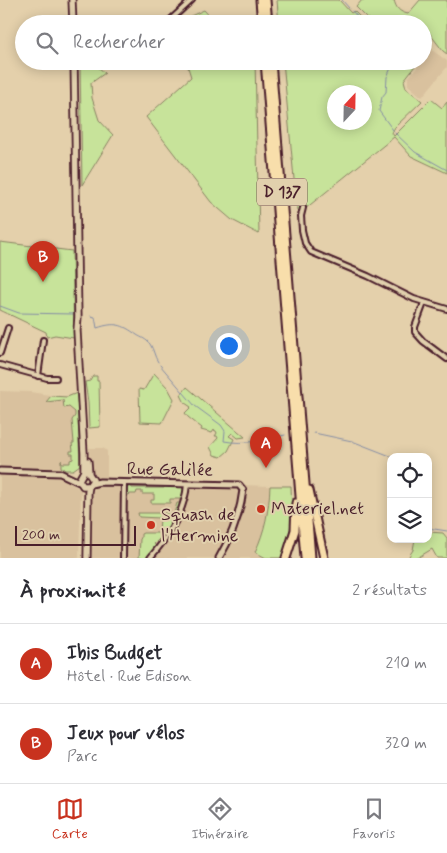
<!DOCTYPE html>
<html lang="fr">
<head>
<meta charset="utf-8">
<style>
	:root { --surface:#fff; --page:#f7f7f7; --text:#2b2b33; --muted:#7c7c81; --line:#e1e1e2; --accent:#c8321e }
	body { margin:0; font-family:Mynerve,sans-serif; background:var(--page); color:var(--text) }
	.controls { position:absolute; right:15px; bottom:15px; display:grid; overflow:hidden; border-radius:10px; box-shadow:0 2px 12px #0003 }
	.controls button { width:45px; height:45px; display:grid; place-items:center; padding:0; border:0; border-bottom:1px solid var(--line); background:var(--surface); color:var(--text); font:25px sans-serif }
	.compass { position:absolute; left:327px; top:85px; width:45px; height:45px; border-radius:50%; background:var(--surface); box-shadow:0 2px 12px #0003; rotate:22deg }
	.scale { position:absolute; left:15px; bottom:12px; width:121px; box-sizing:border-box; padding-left:5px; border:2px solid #4a1f2b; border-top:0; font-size:14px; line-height:18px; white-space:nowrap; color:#4a1f2b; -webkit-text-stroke:4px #e1d0ad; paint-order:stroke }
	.you { position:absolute; left:228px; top:345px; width:18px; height:18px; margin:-12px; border:4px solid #fff; border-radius:50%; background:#1a73e8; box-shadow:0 0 0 8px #1a73e833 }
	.badge { display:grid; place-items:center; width:32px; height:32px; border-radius:50%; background:var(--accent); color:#fff; font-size:16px; font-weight:700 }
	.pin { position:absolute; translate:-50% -41px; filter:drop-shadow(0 1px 2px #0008) }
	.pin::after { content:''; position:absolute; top:26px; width:18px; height:15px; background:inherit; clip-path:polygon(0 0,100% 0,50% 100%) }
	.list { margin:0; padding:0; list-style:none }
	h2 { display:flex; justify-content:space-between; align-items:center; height:65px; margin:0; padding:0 20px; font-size:21px }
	h2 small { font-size:16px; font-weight:400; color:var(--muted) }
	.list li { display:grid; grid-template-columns:32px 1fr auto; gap:15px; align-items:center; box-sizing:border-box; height:80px; padding:0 20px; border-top:1px solid var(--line) }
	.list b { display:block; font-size:19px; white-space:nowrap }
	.list p { margin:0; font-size:16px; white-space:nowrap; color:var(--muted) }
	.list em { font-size:16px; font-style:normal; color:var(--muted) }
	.icon { flex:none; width:28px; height:28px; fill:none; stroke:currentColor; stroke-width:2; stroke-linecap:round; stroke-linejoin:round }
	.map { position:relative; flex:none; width:447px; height:558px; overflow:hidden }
	.search { position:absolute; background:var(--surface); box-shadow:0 2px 12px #0003; left:15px; right:15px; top:15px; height:55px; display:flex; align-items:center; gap:12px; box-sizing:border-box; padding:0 18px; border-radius:28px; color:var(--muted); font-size:19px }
	.sheet { height:225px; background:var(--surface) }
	nav { display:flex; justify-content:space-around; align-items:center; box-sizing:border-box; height:70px; border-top:1px solid var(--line); background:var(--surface); font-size:14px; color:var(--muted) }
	nav a { display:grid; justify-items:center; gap:2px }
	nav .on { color:var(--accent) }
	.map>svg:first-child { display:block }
	.built { fill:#d9c19e }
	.green { fill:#c7e39a; stroke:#888162; fill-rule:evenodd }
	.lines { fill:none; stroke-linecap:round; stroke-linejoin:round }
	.stream { stroke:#858da5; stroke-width:1 }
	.minor-casing { stroke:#4a1f2b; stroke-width:8 }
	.tertiary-casing { stroke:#4a1f2b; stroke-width:9 }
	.secondary-casing { stroke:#4a1f2b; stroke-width:9 }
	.trunk-casing { stroke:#4a1f2b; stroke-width:11 }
	.minor { stroke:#e1d0ad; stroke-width:4 }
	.tertiary { stroke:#e1d0ad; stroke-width:5 }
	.secondary { stroke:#e1d0ad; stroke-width:5.5 }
	.trunk { stroke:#f8deab; stroke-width:7 }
	.poi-dot { fill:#c8321e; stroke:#e1d0ad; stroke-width:2 }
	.labels { text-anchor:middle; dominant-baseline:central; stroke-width:4; stroke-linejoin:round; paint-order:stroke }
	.shield { fill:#e1d0ad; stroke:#775452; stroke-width:1 }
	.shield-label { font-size:16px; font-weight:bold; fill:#4a1f2b }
	.street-label { font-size:18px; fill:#4a1f2b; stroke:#e1d0ad }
	.poi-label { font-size:18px; fill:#4a1f2b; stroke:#e1d0ad; text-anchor:start }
</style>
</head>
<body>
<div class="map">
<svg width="447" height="558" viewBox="0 0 447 558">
	<rect width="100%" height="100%" fill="#e4d0ab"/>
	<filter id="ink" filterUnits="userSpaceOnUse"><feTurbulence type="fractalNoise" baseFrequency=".02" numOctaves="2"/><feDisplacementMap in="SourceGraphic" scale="10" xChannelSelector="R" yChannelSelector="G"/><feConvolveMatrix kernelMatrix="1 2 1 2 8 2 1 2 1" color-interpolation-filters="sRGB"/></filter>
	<g filter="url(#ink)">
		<!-- built -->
		<path class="built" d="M432,50l15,11v6l-25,30 -14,-12v-7z
			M0,391l30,1 33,5 14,-4 3,72 -7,5 -10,-1 -3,7 21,14 -2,68h-79z
			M89,448h14l4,3v29l163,6 -3,31 -6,22 -6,13 11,6h-178l2,-87z"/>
		<!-- green -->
		<path class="green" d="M277,0h62l12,13 3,-2 13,13h-88z
			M362,0h32c2,8 5,12 14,14l12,-14h27v54l-4,-3 -16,-21 -4,3v-9h-50l-17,-17z
			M204,10l13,14h-44z
			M80,61h11l14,12 -14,10 1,15 7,22 14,15 -31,50z
			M186,61h69l4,173 -27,-14 -21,-18 -65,-85 45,-40z
			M283,61h127l5,5 -11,14 2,8 16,13 -27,26 -3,6 2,3 37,-37 11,9 5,-6v71l-36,-17 -17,-19 -89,72 -4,3 -4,-1zM334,92h30v30h-30z
			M0,242l72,9 2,87 -19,-3 -8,2 -1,-5 -46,-22z
			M154,373l14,15 6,11 -12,24 -22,-1 -1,-33 5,1z
			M93,376h4v5h2l1,46 -11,1 -1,-26 -3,-20 5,-1z
			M187,387l58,50 -7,1 -6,-5 -3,3 5,3 -6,12 -7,6 -7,-2 -4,-8 8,-9 -1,-2h-2l2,-3 -1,-2 -2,-1 -2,3 -11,-3 1,-2 -14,-11 -3,-4 6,-6 -6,-4 -4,-8z
			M77,393l3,72 -7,5h-8l-4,-3v-7l1,3h8v-3l3,-1v-5h-3v-3h3l-1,-8h2l-2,-23 3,-4v-4l-6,-5 -5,1 -1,-8 -17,2 5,-6 16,1z
			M131,485l1,3h32l1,-3 17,1v2l2,1c-1,17 -10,33 -20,48l-2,-1 -8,8 3,3 -10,11h-8l1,-19 1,-1v-4l2,-1h16l1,-15 -21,-1 -1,-4h36l3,-10h3v-4h-10v4h-19v-3h3v-6h-12v-3h-5l-1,3h-6l-1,1 -3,-1 1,-6z
			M270,486h21c1,26 2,49 -10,72h-15l-11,-6c10,-21 14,-42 15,-66z
			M428,532l15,1 4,5v20h-10l-5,-9 -15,9h-7l-1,-2 4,-6 2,-11h13z"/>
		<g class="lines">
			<!-- stream -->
			<path class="stream" d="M342,0l7,8
				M352,11l12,13
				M393,130l-14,-19 3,-14 4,-5 1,-15 7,-16
				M395,133l20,19 32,18
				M0,306l19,7 54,1
				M91,316l4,1 2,11c18,-6 25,-4 40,7 5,3 9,4 13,9 4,6 4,12 8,18
				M160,365l35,41 26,19 4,6 -1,10c21,4 41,-1 61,-6
				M314,433l38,8 41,16
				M428,528l19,3"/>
			<!-- minor casing -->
			<g class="minor-casing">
				<path id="minor" d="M166,24l26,-24
					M96,61l7,3 8,-3
					M303,208l-2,8 1,14 3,13 6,9 57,24 46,23 33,10
					M424,303l-9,24v5l8,9 24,18
					M0,353l8,-25
					M0,365l47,13h9
					M38,376l5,-36
					M123,558l1,-75
					M150,558c18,-21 35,-46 37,-74"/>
			</g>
			<!-- tertiary casing -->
			<g class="tertiary-casing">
				<path id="tertiary" d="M0,471l60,2 19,9
					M91,484l9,-2 139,3 4,5c-3,25 -11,46 -24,68"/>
			</g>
			<!-- secondary casing -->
			<g class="secondary-casing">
				<path id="secondary" d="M72,0l1,24
					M74,61l4,256 -1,14 7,122v18l-5,9 4,6h6
					M87,558l1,-66 1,-6 4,-6 -4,-6 -1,-13"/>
			</g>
			<!-- trunk casing -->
			<g class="trunk-casing">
				<path id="trunk" d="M260,0l2,24
					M266,0l2,24
					M265,61l40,497
					M271,61l40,497
					M309,490l15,68
					M286,558l9,-28 1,-27"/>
			</g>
			<!-- minor -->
			<use href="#minor" class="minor"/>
			<!-- tertiary -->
			<use href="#tertiary" class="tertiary"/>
			<!-- secondary -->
			<use href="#secondary" class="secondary"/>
			<!-- trunk -->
			<use href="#trunk" class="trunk"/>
		</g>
	</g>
	<!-- markers -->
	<g class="poi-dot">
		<circle cx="261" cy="509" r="5"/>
		<circle cx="151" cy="525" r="5"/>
	</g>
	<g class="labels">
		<!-- shield labels -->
		<rect class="shield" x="257" y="178.5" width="50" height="27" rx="4"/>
		<g class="shield-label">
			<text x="282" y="192">D 137</text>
		</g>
		<!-- street labels -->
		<g class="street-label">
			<text transform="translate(170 470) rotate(1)">Rue Galilée</text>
		</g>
		<!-- poi labels -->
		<g class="poi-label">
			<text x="271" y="509">Materiel.net</text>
			<text x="161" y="515">Squash de<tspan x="161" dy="21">l'Hermine</tspan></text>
		</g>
	</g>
</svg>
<div class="controls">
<button><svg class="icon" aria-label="locate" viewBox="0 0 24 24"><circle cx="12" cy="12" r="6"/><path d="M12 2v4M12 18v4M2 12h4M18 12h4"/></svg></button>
<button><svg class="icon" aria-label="layers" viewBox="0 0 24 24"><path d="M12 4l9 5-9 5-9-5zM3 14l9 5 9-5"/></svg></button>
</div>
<svg class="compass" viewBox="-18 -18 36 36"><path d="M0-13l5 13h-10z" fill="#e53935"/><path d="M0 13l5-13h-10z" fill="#7c7c81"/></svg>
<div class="scale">200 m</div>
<div class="you"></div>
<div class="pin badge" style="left:266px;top:468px">A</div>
<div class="pin badge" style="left:43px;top:282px">B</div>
<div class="search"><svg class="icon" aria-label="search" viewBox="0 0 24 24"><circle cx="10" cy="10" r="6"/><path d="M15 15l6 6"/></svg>Rechercher</div>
</div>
<section class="sheet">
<h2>À proximité<small>2 résultats</small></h2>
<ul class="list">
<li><span class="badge">A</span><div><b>Ibis Budget</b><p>Hôtel · Rue Edison</p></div><em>210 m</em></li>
<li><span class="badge">B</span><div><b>Jeux pour vélos</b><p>Parc</p></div><em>320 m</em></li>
</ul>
</section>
<nav>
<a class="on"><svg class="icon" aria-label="map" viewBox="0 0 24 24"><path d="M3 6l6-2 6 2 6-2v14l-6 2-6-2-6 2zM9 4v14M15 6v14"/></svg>Carte</a>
<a><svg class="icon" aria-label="directions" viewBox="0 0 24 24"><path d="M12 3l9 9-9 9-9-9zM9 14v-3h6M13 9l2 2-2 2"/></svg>Itinéraire</a>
<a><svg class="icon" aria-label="saved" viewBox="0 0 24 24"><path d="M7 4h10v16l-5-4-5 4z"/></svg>Favoris</a>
</nav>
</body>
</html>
